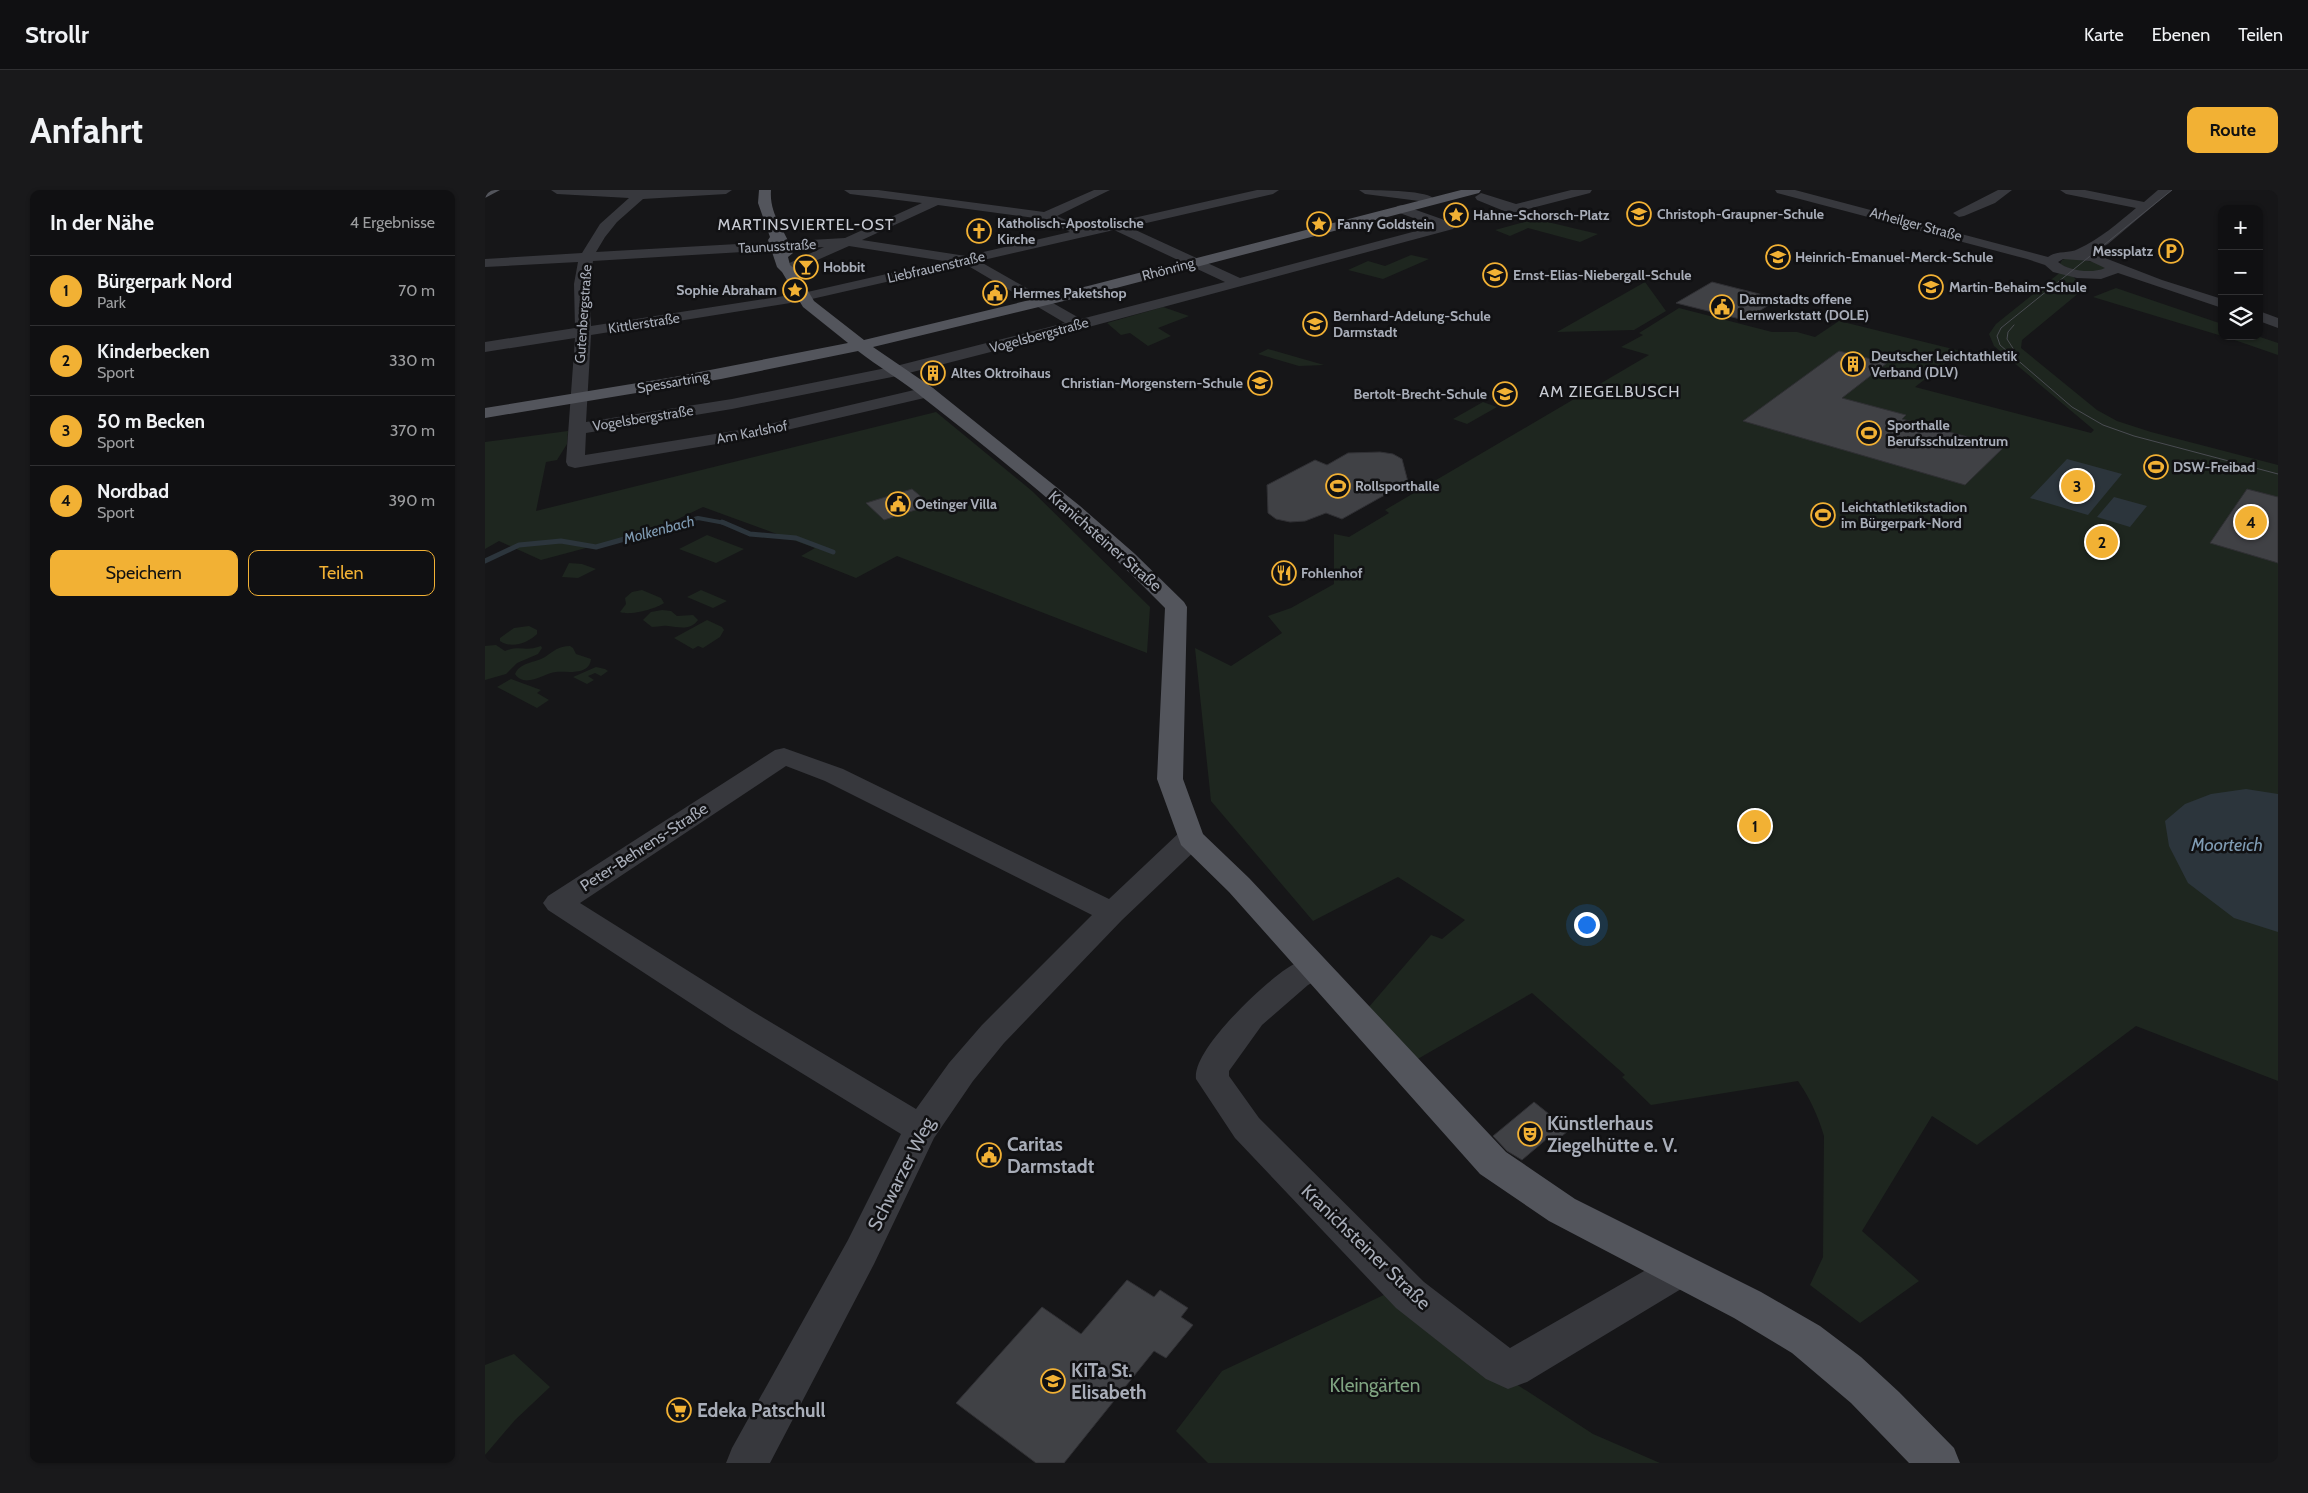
<!DOCTYPE html>
<html lang="de">
<head>
<meta charset="utf-8">
<style>
	:root { --surface:#101012; --page:#19191b; --text:#f1f3f6; --muted:#9c9d9f; --line:#303032; --accent:#f2b134 }
	body { margin:0; font-family:Cabin,sans-serif; background:var(--page); color:var(--text) }
	.controls { position:absolute; right:15px; top:15px; display:grid; overflow:hidden; border-radius:10px; box-shadow:0 1px 4px #0004 }
	.controls button { width:45px; height:45px; display:grid; place-items:center; padding:0; border:0; border-bottom:1px solid var(--line); background:var(--surface); color:var(--text); font:25px sans-serif }
	.you { position:absolute; left:1101px; top:734px; width:18px; height:18px; margin:-12px; border:4px solid #fff; border-radius:50%; background:#1a73e8; box-shadow:0 0 0 8px #1a73e833 }
	.badge { display:grid; place-items:center; width:32px; height:32px; border-radius:50%; background:var(--accent); color:#111; font-size:16px; font-weight:700 }
	.pin { position:absolute; translate:-50% -50%; border:2px solid #fff; box-shadow:0 1px 5px #0006 }
	.list { margin:0; padding:0; list-style:none }
	h2 { display:flex; justify-content:space-between; align-items:center; height:65px; margin:0; padding:0 20px; font-size:21px }
	h2 small { font-size:16px; font-weight:400; color:var(--muted) }
	.list li { display:grid; grid-template-columns:32px 1fr auto; gap:15px; align-items:center; box-sizing:border-box; height:70px; padding:0 20px; border-top:1px solid var(--line) }
	.list b { display:block; font-size:19px; white-space:nowrap }
	.list p { margin:0; font-size:16px; white-space:nowrap; color:var(--muted) }
	.list em { font-size:16px; font-style:normal; color:var(--muted) }
	.actions { display:flex; gap:10px; padding:15px 20px }
	.actions a { flex:1; padding:11px 0; border:1px solid var(--accent); border-radius:10px; text-align:center; font-size:18px; color:var(--accent) }
	.actions .main { background:var(--accent); color:#111 }
	.icon { flex:none; width:28px; height:28px; fill:none; stroke:currentColor; stroke-width:2; stroke-linecap:round; stroke-linejoin:round }
	.map { position:relative; flex:none; width:1793px; height:1273px; overflow:hidden; border-radius:10px }
	header { display:flex; align-items:center; gap:30px; box-sizing:border-box; height:70px; padding:0 25px; background:var(--surface); border-bottom:1px solid var(--line) }
	header strong { font-size:24px }
	nav { display:flex; gap:28px; margin-inline-start:auto; font-size:18px }
	.intro { display:flex; align-items:center; justify-content:space-between; box-sizing:border-box; height:120px; padding:0 30px }
	h1 { margin:0; font-size:35px }
	.button { padding:12px 22px; border-radius:10px; background:var(--accent); color:#111; font-size:18px; font-weight:700 }
	main { display:flex; gap:30px; padding:0 30px }
	aside { flex:1; background:var(--surface); border-radius:10px; box-shadow:0 1px 4px #0004 }
	.map>svg:first-child { display:block }
	.green { fill:#1e261f }
	.water { fill:#2c353c }
	.lines { fill:none; stroke-linecap:round; stroke-linejoin:round }
	.stream-far1 { stroke:#2c353c; stroke-width:4 }
	.stream { stroke:#2c353c; stroke-width:5 }
	.building { fill:#404145; stroke:#303034 }
	.minor { fill:#37383d; fill-rule:evenodd }
	.major { fill:#53555c; fill-rule:evenodd }
	.tram { stroke:#4a4c52; stroke-width:1 }
	.labels { text-anchor:middle; dominant-baseline:central; stroke-width:5; stroke-linejoin:round; paint-order:stroke }
	.far-poi-label { font-size:14px; font-weight:bold; fill:#a8adb8; stroke:#111113; text-anchor:start }
	.far-street-label { font-size:14px; fill:#a8adb8; stroke:#111113 }
	.far-water-label { font-size:15px; font-style:italic; fill:#7f9bb3; stroke:#111113 }
	.far-quarter-label { font-size:16px; letter-spacing:1px; fill:#c9ccd4; stroke:#111113 }
	.street-label { font-size:16px; fill:#a8adb8; stroke:#111113 }
	.water-label { font-size:18px; font-style:italic; fill:#7f9bb3; stroke:#111113 }
	.near-poi-label { font-size:19px; font-weight:bold; fill:#a8adb8; stroke:#111113; text-anchor:start }
	.near-street-label { font-size:19px; fill:#a8adb8; stroke:#111113 }
	.near-park-label { font-size:19px; fill:#7fa381; stroke:#111113 }
</style>
</head>
<body>
<header>
<strong>Strollr</strong>
<nav><a>Karte</a><a>Ebenen</a><a>Teilen</a></nav>
</header>
<div class="intro"><h1>Anfahrt</h1><a class="button">Route</a></div>
<main>
<aside>
<h2>In der Nähe<small>4 Ergebnisse</small></h2>
<ul class="list">
<li><span class="badge">1</span><div><b>Bürgerpark Nord</b><p>Park</p></div><em>70 m</em></li>
<li><span class="badge">2</span><div><b>Kinderbecken</b><p>Sport</p></div><em>330 m</em></li>
<li><span class="badge">3</span><div><b>50 m Becken</b><p>Sport</p></div><em>370 m</em></li>
<li><span class="badge">4</span><div><b>Nordbad</b><p>Sport</p></div><em>390 m</em></li>
</ul>
<div class="actions"><a class="main">Speichern</a><a>Teilen</a></div>
</aside>
<div class="map">
<svg width="1793" height="1273" viewBox="0 0 1793 1273">
	<rect width="100%" height="100%" fill="#161618"/>
	<!-- green -->
	<path class="green" d="M1050,29l63,15 -18,8 -52,-14 -18,8 -15,-6z
		M926,65l18,4 -46,20 -35,-9 20,-9 17,5z
		M1582,68l34,5 6,6c-17,4 -32,4 -47,-5l2,-4z
		M1577,81c13,4 15,8 18,21l-58,48 -1,8 76,62 20,11 34,11 127,33v616l-142,-55 -159,119 -45,-29 -70,115 57,50 -59,42 -50,-38 13,-28 1,-121c-6,-20 -14,-38 -26,-55l-147,24 -29,-28 3,-2 -93,-82 -116,67 -48,-52 63,-73 11,4 23,-19 -67,-43 -85,44 -102,-120 -16,-153 36,18 51,-33 -14,-17 23,-8 43,-24v-50l15,3 40,-24 -4,-3 264,-155 -28,-8 22,-12 -4,-2 40,-25 93,24h25l18,5 24,-16 122,30 -46,36 176,46 3,-3 -100,-84 -5,-12 7,-10z
		M1160,92l21,29 -32,19 -77,2z
		M1631,98l106,36v12l-129,-39z
		M678,117l26,9 -31,12 13,8 -23,10 -18,-13 -9,2 -14,-12z
		M1738,146h34l21,7v12z
		M783,159l56,16 -25,1 -41,-12z
		M998,212l14,5 -30,17 -14,-5z
		M451,222l96,79 118,116 -3,46 -250,-97 -41,22 -55,-22 14,-8 -112,-41 -46,22 -116,31 -42,-19 -14,8v-107l83,-11 -1,13 -10,16 -11,2 -10,49z
		M222,345l37,14 -28,14 -37,-14z
		M84,373l13,1 14,5 -18,9 -16,-1z
		M157,400l19,8 3,5c-8,6 -35,13 -44,9l6,-8 -1,-6 7,-6z
		M216,400l26,11 -14,7 -26,-11z
		M177,420l9,1 6,5 16,-1 5,5c-8,11 -19,7 -30,6 -5,-1 -11,1 -16,1l-9,-7 8,-8z
		M222,430l15,7 2,3 -4,7 -17,11 -5,-2 -5,3 -19,-11z
		M44,436l8,4v4c-9,9 -26,15 -37,7v-3l14,-10z
		M11,455l9,6c15,-6 20,1 36,-5l1,2 -4,6 -21,9 -11,11 -21,6v-34z
		M85,456l3,2 3,6 15,5c-2,17 -23,12 -35,13 -12,1 -31,17 -41,2 5,-12 20,-11 30,-17 9,-6 13,-11 25,-11z
		M111,477l9,2 3,2 -7,5 -6,-3 -7,3 6,4 -7,4 -14,-7z
		M26,489l30,11 -4,3 12,7 -12,8 -40,-21z
		M903,1103l36,31 169,110 67,29h-452l-32,-32 46,-60z
		M29,1164l36,33 -35,33 -30,35v-90z"/>
	<!-- water -->
	<path class="water" d="M1582,269l55,15 -34,41 -58,-17z
		M1629,307l33,9 -17,21 -33,-10z
		M1761,599l32,5v138l-44,-14 -46,-35 -19,-37 -4,-25 20,-17 26,-10z"/>
	<g class="lines">
		<!-- stream-far1 -->
		<path class="stream-far1" d="M195,333l18,-5 27,5"/>
		<!-- stream -->
		<path class="stream" d="M237,332l28,12 46,4 37,14
			M0,371l34,-16 42,-4 35,6 89,-25"/>
	</g>
	<!-- building -->
	<path class="building" d="M1227,92l67,17 -35,21 -68,-17z
		M1354,161l48,12 -45,35 64,17 -4,4 102,28 -39,38 -222,-64z
		M895,262l13,2 9,5 6,23 -66,37 -16,-6 -21,8 -15,1 -14,-3 -8,-6 -1,-28 48,-25 12,5 21,-12z
		M427,299l19,16 -47,15 -18,-17z
		M1762,299l31,8v66l-68,-20z
		M1049,912l35,28 -14,12 -6,-5 -27,23 -15,-9 -14,-15z
		M642,1090l27,17 6,-7 28,18 -7,9 12,8 -27,33 -12,-7 -90,112h-28l-80,-60 86,-96 39,27z"/>
	<g class="lines">
		<!-- minor -->
		<path class="minor" d="M66,0h181l-6,4 -83,5 -26,23 -12,15 -9,15 249,-14 77,-35 -72,-9 -6,-4h34l166,22 50,-22h16l-53,26 28,13 172,-39h22l-6,4 -144,33 111,51 195,-52 -38,-14 -1,-3 1,-3 5,-1 51,18 2,3 -2,3 -368,99 -188,48 -165,33 -146,24 -1,22 167,-27 175,-41 6,1 3,4 -3,4 -181,42 -177,30 -7,-2 -2,-4 9,-124 -90,14v-10l90,-14 -1,-44 4,-22 -93,5v-8l97,-6 18,-29 29,-26 -72,-4zM453,15l105,14 27,13 -104,24 -104,-16zM629,40l111,52 -144,37 -102,-58zM364,56l95,15 -141,32 -212,33 -2,-42 4,-23 231,-14 -41,19 -2,3 7,4zM480,74l100,59 -169,43 -164,33 -146,23 5,-87 212,-34z
			M874,0c15,0 65,0 74,8l-6,4 -62,-8z
			M1086,0h21l-2,3 -74,19 -12,-1 -27,-11 -2,-3 6,-4 35,11z
			M1290,0h20l253,67c9,-7 21,-3 30,-8 22,-10 40,-26 58,-41l-70,-14 -6,-4h25l59,12 14,-12h14l-64,54 -16,9 70,27 60,19v9l-104,-35 -17,6 -24,-1 -24,-6 -8,-7 -18,-6 -250,-66zM1578,69l27,2 15,7c-13,6 -36,3 -47,-6z
			M1513,0h14l-17,13 -31,13 -5,1 -6,-4z
			M1774,121l19,7v10l-19,-7z
			M299,558l59,21 266,130 72,-68 10,-2 10,2 4,7 -4,7 -79,75 -118,123 -31,38 -39,57 -60,126 -104,199h-44l6,-15 116,-208 53,-106 -171,-105 -182,-119 -5,-7 5,-7 227,-146zM301,576l39,15 267,134 -110,110 -33,38 -33,46 -164,-98 -172,-108z
			M829,767l11,3 4,8 -4,8 -17,9 -46,40 -33,46v5l30,42 165,164 86,66 155,-89 13,-5 13,5 6,12 -6,12 -164,99 -19,7 -22,-10 -90,-71 -161,-170 -39,-59c-4,-29 66,-94 90,-110 8,-6 18,-9 28,-12z"/>
		<!-- major -->
		<path class="major" d="M0,0h15l-15,8z
			M274,0h12c-2,26 15,40 22,63l-5,4 2,8 5,4 19,32 50,39 224,-54 373,-96h20l-2,3 -382,100 -224,54 60,41 147,118 55,48 49,48 3,5 -4,172 20,55 46,44 257,274 69,47 186,93 59,34 41,31 38,35 55,56 6,15h-51l-58,-60 -59,-50 -58,-35 -185,-97 -69,-47 -251,-282 -48,-47 -24,-66 8,-171c-75,-77 -158,-145 -243,-211 -20,-17 -44,-30 -64,-46l-137,28 -236,39v-10l189,-31 174,-34 -45,-36 -21,-35 -5,-5 -9,-27 2,-3 -12,-34z"/>
		<!-- tram -->
		<path class="tram" d="M1687,0l-171,138 -4,8 3,9 72,62 31,18 31,11 144,38
			M1529,135l-6,7 -1,7 9,14"/>
	</g>
	<!-- icons -->
	<defs>
		<g id="school-ring" transform="scale(1.25)"><circle r="9.5" fill="#111113" stroke="#f2b134" stroke-width="1.5"/><path d="M0-5L7-2L0 1L-7-2ZM-4 1L0 2.5L4 1V4Q0 6-4 4Z" fill="#f2b134"/></g>
		<g id="sight-ring" transform="scale(1.25)"><circle r="9.5" fill="#111113" stroke="#f2b134" stroke-width="1.5"/><path d="M0-6L1.8-2.2L6-1.7L2.9 1.2L3.7 5.4L0 3.3L-3.7 5.4L-2.9 1.2L-6-1.7L-1.8-2.2Z" fill="#f2b134"/></g>
		<g id="church-ring" transform="scale(1.25)"><circle r="9.5" fill="#111113" stroke="#f2b134" stroke-width="1.5"/><path d="M-1.2-6h2.4v3.5h3.3v2.4h-3.3V6h-2.4V-.1h-3.3v-2.4h3.3Z" fill="#f2b134"/></g>
		<g id="parking-ring" transform="scale(1.25)"><circle r="9.5" fill="#111113" stroke="#f2b134" stroke-width="1.5"/><path d="M-3.5-5.5H1a3.5 3.5 0 0 1 0 7H-1V5.5H-3.5ZM-1-3.4V-.6H.8a1.4 1.4 0 0 0 0-2.8Z" fill="#f2b134"/></g>
		<g id="bar-ring" transform="scale(1.25)"><circle r="9.5" fill="#111113" stroke="#f2b134" stroke-width="1.5"/><path d="M-6-5H6L.8 .8V4.5H3.5V6h-7V4.5H-.8V.8Z" fill="#f2b134"/></g>
		<g id="civic-ring" transform="scale(1.25)"><circle r="9.5" fill="#111113" stroke="#f2b134" stroke-width="1.5"/><path d="M-.6-6.5H3V-4.5H.6V-3L4-1V1h2V6H-6V1h2V-1L-.6-3ZM-1.2 2.5V6h2.4V2.5Z" fill="#f2b134"/></g>
		<g id="building-ring" transform="scale(1.25)"><circle r="9.5" fill="#111113" stroke="#f2b134" stroke-width="1.5"/><path d="M-4-6H4V6H1V3H-1V6H-4ZM-2.5-4.3h1.7v1.8h-1.7ZM.8-4.3h1.7v1.8H.8ZM-2.5-1h1.7V.8h-1.7ZM.8-1h1.7V.8H.8Z" fill="#f2b134"/></g>
		<g id="stadium-ring" transform="scale(1.25)"><circle r="9.5" fill="#111113" stroke="#f2b134" stroke-width="1.5"/><path d="M0-5a6.5 5 0 1 0 0 10a6.5 5 0 1 0 0-10ZM-3.5-1.8h7v3.6h-7Z" fill="#f2b134"/></g>
		<g id="restaurant-ring" transform="scale(1.25)"><circle r="9.5" fill="#111113" stroke="#f2b134" stroke-width="1.5"/><path d="M-5-6h1v4h1v-4h1v4h1v-4h1v5L-1.5 .5V6h-2V.5L-5-1ZM5-6V6H3V1.5H1.5Q1.5-4 5-6Z" fill="#f2b134"/></g>
		<g id="theatre-ring" transform="scale(1.25)"><circle r="9.5" fill="#111113" stroke="#f2b134" stroke-width="1.5"/><path d="M-5-5.5Q0-4 5-5.5V0Q5 5 0 6Q-5 5-5 0ZM-3.3-2.5H-1v1.5H-3.3ZM1-2.5H3.3v1.5H1ZM-2.8 1Q0 5.5 2.8 1Z" fill="#f2b134"/></g>
		<g id="supermarket-ring" transform="scale(1.25)"><circle r="9.5" fill="#111113" stroke="#f2b134" stroke-width="1.5"/><path d="M-6-5.5h2.5l.6 2H6L4.5 2H-2.5L-4.4-4H-6ZM-1.5 3.2a1.3 1.3 0 1 0 .1 0ZM3 3.2a1.3 1.3 0 1 0 .1 0Z" fill="#f2b134"/></g>
	</defs>
	<g fill-rule="evenodd">
		<use href="#school-ring" x="1154" y="24"/>
		<use href="#sight-ring" x="971" y="25"/>
		<use href="#sight-ring" x="834" y="34"/>
		<use href="#church-ring" x="494" y="41"/>
		<use href="#parking-ring" x="1686" y="61"/>
		<use href="#school-ring" x="1293" y="67"/>
		<use href="#bar-ring" x="321" y="77"/>
		<use href="#school-ring" x="1010" y="85"/>
		<use href="#school-ring" x="1446" y="97"/>
		<use href="#sight-ring" x="310" y="100"/>
		<use href="#civic-ring" x="510" y="103"/>
		<use href="#civic-ring" x="1237" y="117"/>
		<use href="#school-ring" x="830" y="134"/>
		<use href="#building-ring" x="1368" y="174"/>
		<use href="#building-ring" x="448" y="183"/>
		<use href="#school-ring" x="775" y="193"/>
		<use href="#school-ring" x="1020" y="204"/>
		<use href="#stadium-ring" x="1384" y="243"/>
		<use href="#stadium-ring" x="1671" y="277"/>
		<use href="#stadium-ring" x="853" y="296"/>
		<use href="#civic-ring" x="413" y="314"/>
		<use href="#stadium-ring" x="1338" y="325"/>
		<use href="#restaurant-ring" x="799" y="383"/>
		<use href="#theatre-ring" x="1045" y="944"/>
		<use href="#civic-ring" x="504" y="965"/>
		<use href="#school-ring" x="568" y="1191"/>
		<use href="#supermarket-ring" x="194" y="1220"/>
	</g>
	<g class="labels">
		<!-- far-poi labels -->
		<g class="far-poi-label">
			<text x="1172" y="24">Christoph-Graupner-Schule</text>
			<text x="988" y="25">Hahne-Schorsch-Platz</text>
			<text x="512" y="33">Katholisch-Apostolische<tspan x="512" dy="16">Kirche</tspan></text>
			<text x="852" y="34">Fanny Goldstein</text>
			<text x="1668" y="61" text-anchor="end">Messplatz</text>
			<text x="1310" y="67">Heinrich-Emanuel-Merck-Schule</text>
			<text x="338" y="77">Hobbit</text>
			<text x="1028" y="85">Ernst-Elias-Niebergall-Schule</text>
			<text x="1464" y="97">Martin-Behaim-Schule</text>
			<text x="292" y="100" text-anchor="end">Sophie Abraham</text>
			<text x="528" y="103">Hermes Paketshop</text>
			<text x="1254" y="109">Darmstadts offene<tspan x="1254" dy="16">Lernwerkstatt (DOLE)</tspan></text>
			<text x="848" y="126">Bernhard-Adelung-Schule<tspan x="848" dy="16">Darmstadt</tspan></text>
			<text x="1386" y="166">Deutscher Leichtathletik<tspan x="1386" dy="16">Verband (DLV)</tspan></text>
			<text x="466" y="183">Altes Oktroihaus</text>
			<text x="758" y="193" text-anchor="end">Christian-Morgenstern-Schule</text>
			<text x="1002" y="204" text-anchor="end">Bertolt-Brecht-Schule</text>
			<text x="1402" y="235">Sporthalle<tspan x="1402" dy="16">Berufsschulzentrum</tspan></text>
			<text x="1688" y="277">DSW-Freibad</text>
			<text x="870" y="296">Rollsporthalle</text>
			<text x="430" y="314">Oetinger Villa</text>
			<text x="1356" y="317">Leichtathletikstadion<tspan x="1356" dy="16">im Bürgerpark-Nord</tspan></text>
			<text x="816" y="383">Fohlenhof</text>
		</g>
		<!-- far-street labels -->
		<g class="far-street-label">
			<text transform="translate(1431 34) rotate(15)">Arheilger Straße</text>
			<text transform="translate(292 56) rotate(-3)">Taunusstraße</text>
			<text transform="translate(451 77) rotate(-13)">Liebfrauenstraße</text>
			<text transform="translate(683 79) rotate(-15)">Rhönring</text>
			<text transform="translate(98 124) rotate(-86)">Gutenbergstraße</text>
			<text transform="translate(159 133) rotate(-9)">Kittlerstraße</text>
			<text transform="translate(554 145) rotate(-15)">Vogelsbergstraße</text>
			<text transform="translate(188 192) rotate(-10)">Spessartring</text>
			<text transform="translate(158 228) rotate(-9)">Vogelsbergstraße</text>
			<text transform="translate(267 242) rotate(-11)">Am Karlshof</text>
		</g>
		<!-- far-water labels -->
		<g class="far-water-label">
			<text transform="translate(174 340) rotate(-15)">Molkenbach</text>
		</g>
		<!-- far-quarter labels -->
		<g class="far-quarter-label">
			<text x="321" y="34">MARTINSVIERTEL-OST</text>
			<text x="1125" y="201">AM ZIEGELBUSCH</text>
		</g>
		<!-- street labels -->
		<g class="street-label">
			<text transform="translate(620 351) rotate(41)">Kranichsteiner Straße</text>
			<text transform="translate(159 657) rotate(-33)">Peter-Behrens-Straße</text>
		</g>
		<!-- water labels -->
		<g class="water-label">
			<text x="1742" y="655">Moorteich</text>
		</g>
		<!-- near-poi labels -->
		<g class="near-poi-label">
			<text x="1062" y="933">Künstlerhaus<tspan x="1062" dy="22">Ziegelhütte e. V.</tspan></text>
			<text x="522" y="954">Caritas<tspan x="522" dy="22">Darmstadt</tspan></text>
			<text x="586" y="1180">KiTa St.<tspan x="586" dy="22">Elisabeth</tspan></text>
			<text x="212" y="1220">Edeka Patschull</text>
		</g>
		<!-- near-street labels -->
		<g class="near-street-label">
			<text transform="translate(416 984) rotate(-63)">Schwarzer Weg</text>
			<text transform="translate(881 1057) rotate(44)">Kranichsteiner Straße</text>
		</g>
		<!-- near-park labels -->
		<g class="near-park-label">
			<text x="890" y="1195">Kleingärten</text>
		</g>
	</g>
</svg>
<div class="controls">
<button>+</button>
<button>−</button>
<button><svg class="icon" aria-label="layers" viewBox="0 0 24 24"><path d="M12 4l9 5-9 5-9-5zM3 14l9 5 9-5"/></svg></button>
</div>
<div class="you"></div>
<div class="pin badge" style="left:1270px;top:636px">1</div>
<div class="pin badge" style="left:1617px;top:352px">2</div>
<div class="pin badge" style="left:1592px;top:296px">3</div>
<div class="pin badge" style="left:1766px;top:332px">4</div>
</div>
</main>
</body>
</html>
